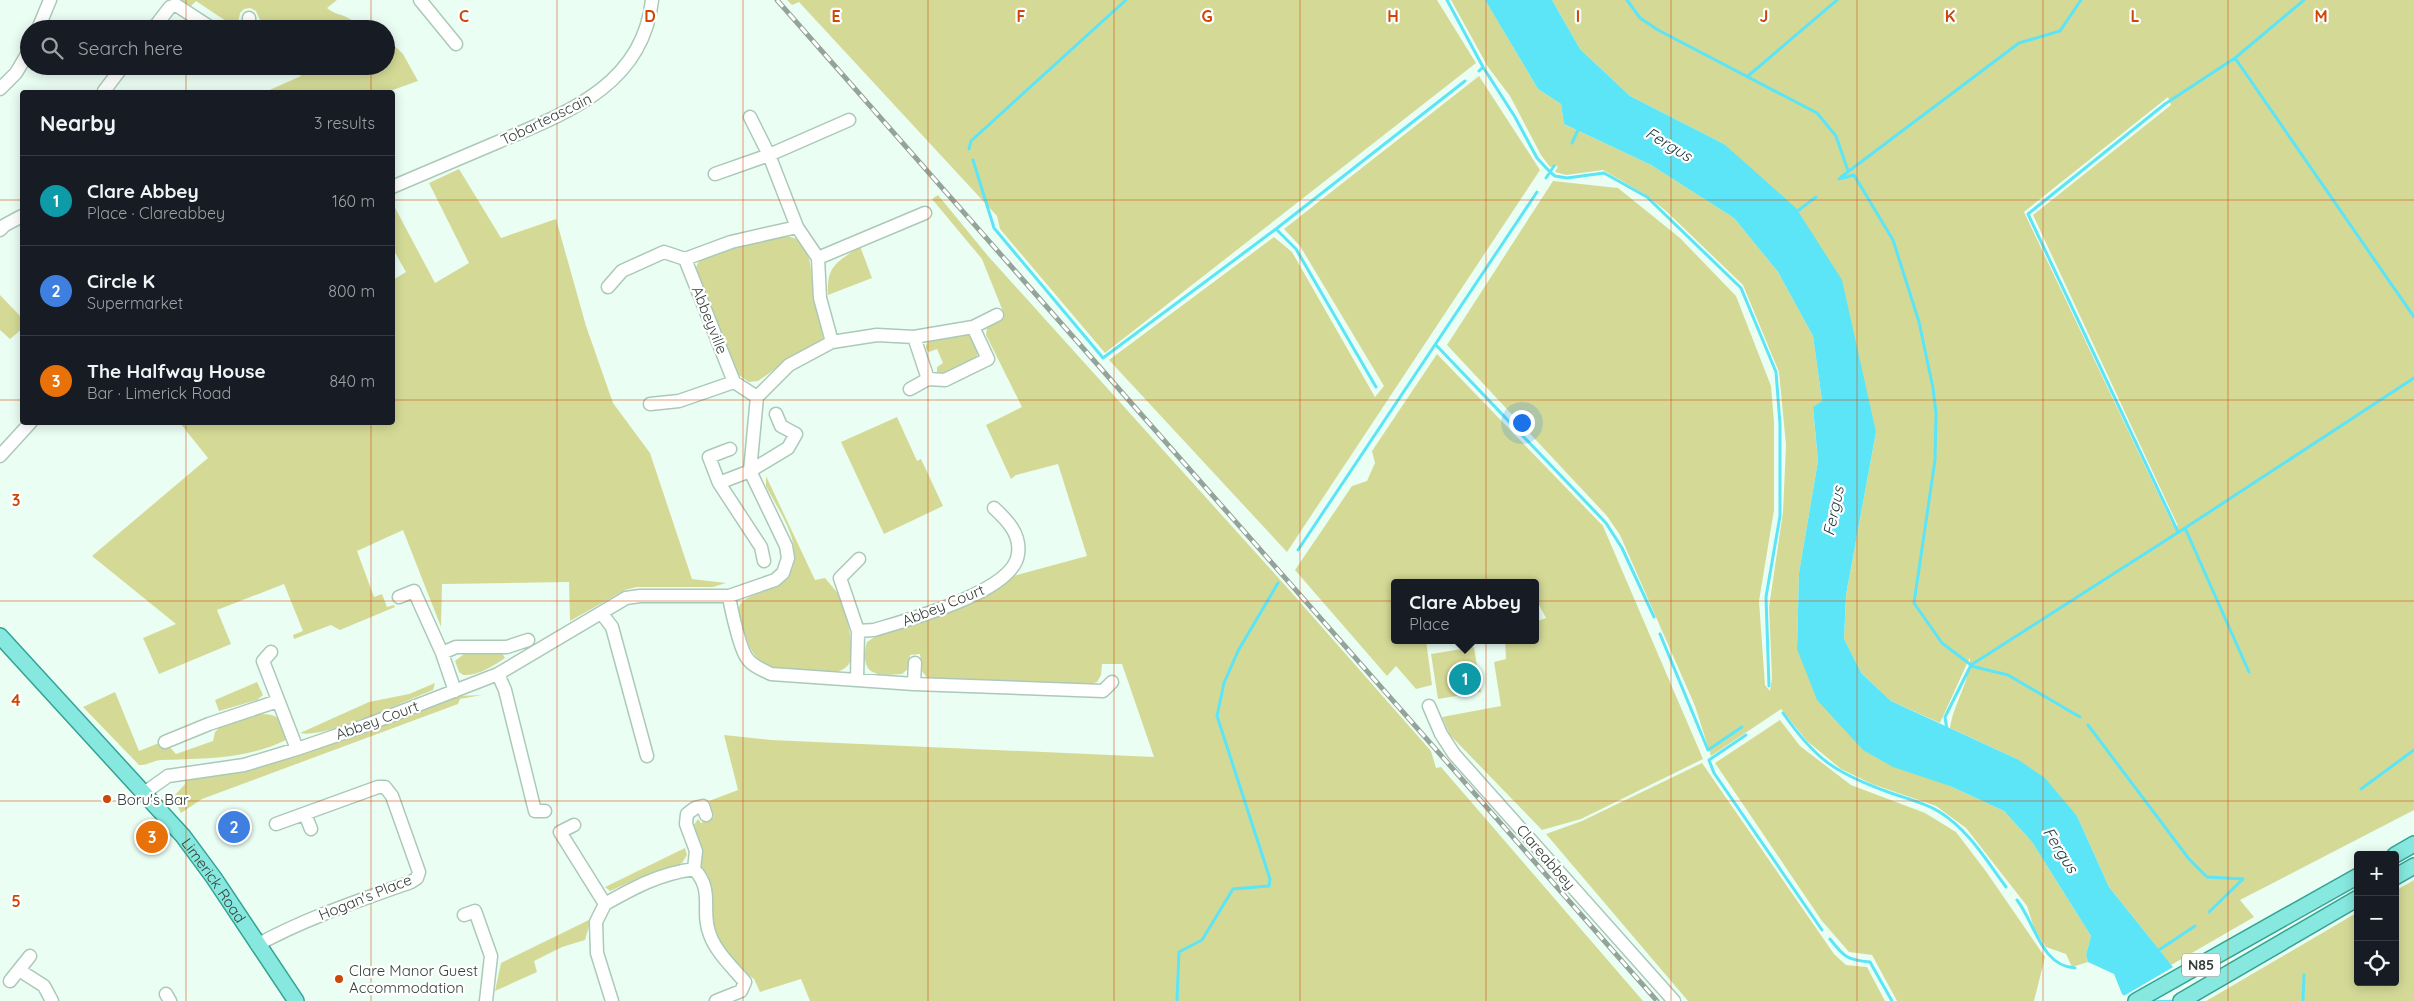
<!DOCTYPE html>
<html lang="en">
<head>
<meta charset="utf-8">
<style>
	:root { --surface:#171b24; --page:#242831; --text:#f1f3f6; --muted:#9ea1a6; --line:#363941; --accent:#cd4808 }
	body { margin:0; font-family:Quicksand,sans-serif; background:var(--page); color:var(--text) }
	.controls { position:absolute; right:15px; bottom:15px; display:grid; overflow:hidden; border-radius:5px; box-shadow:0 2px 12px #0003 }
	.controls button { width:45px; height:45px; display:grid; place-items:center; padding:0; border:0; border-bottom:1px solid var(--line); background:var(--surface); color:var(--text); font:25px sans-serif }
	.you { position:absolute; left:1521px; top:422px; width:18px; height:18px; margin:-12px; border:4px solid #fff; border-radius:50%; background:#1a73e8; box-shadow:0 0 0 8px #1a73e833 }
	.badge { display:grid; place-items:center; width:32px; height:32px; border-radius:50%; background:var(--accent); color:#fff; font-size:16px; font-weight:700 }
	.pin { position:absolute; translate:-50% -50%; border:2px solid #fff; box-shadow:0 1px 5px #0006 }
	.popup { position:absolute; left:1391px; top:579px; width:148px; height:65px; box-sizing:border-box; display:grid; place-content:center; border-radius:5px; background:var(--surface); filter:drop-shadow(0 1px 4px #0005); font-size:16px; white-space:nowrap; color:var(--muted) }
	.popup b { font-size:19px; color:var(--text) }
	.popup::after { content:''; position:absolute; left:50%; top:100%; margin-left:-10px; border:10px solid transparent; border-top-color:var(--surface) }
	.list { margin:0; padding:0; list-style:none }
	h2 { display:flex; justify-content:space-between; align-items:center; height:65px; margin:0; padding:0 20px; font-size:21px }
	h2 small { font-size:16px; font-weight:400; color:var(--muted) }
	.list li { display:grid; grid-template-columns:32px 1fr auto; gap:15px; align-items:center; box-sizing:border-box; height:90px; padding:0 20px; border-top:1px solid var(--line) }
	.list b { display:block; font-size:19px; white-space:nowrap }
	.list p { margin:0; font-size:16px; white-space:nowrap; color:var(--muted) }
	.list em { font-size:16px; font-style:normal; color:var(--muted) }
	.icon { flex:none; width:28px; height:28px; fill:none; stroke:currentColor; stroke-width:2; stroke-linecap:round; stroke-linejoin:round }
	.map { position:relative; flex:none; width:2414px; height:1001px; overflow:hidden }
	.search { position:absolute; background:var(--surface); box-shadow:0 2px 12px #0003; left:20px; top:20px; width:375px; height:55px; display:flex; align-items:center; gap:12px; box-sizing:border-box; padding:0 18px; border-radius:28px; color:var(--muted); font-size:19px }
	.panel { position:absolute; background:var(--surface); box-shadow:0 2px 12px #0003; left:20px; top:90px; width:375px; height:335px; border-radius:5px }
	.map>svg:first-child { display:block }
	.green { fill:#d4da96; fill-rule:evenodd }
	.water { fill:#5ce4f7 }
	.pier { fill:#ebfef3 }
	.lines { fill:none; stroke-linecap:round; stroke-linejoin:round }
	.stream { stroke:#5ce4f7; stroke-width:3 }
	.minor-casing { stroke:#abc9b8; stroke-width:15 }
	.major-casing { stroke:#34a396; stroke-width:18 }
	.minor { stroke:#fff; stroke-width:12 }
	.major { stroke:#86e8de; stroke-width:15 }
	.rail-casing { stroke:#95a49b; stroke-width:5 }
	.rail { stroke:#fff; stroke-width:3; stroke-dasharray:9; stroke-linecap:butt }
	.grid { fill:none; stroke:#cd4808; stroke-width:1; stroke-opacity:0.55 }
	.poi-dot { fill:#cd4808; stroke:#fff; stroke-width:2 }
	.labels { text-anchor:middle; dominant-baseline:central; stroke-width:4.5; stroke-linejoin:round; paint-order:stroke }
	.shield { fill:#fff; stroke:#707974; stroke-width:1 }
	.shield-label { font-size:14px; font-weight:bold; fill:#333f38 }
	.street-label { font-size:15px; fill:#333f38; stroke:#fff }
	.poi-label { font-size:15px; fill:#333f38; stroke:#fff; text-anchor:start }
	.water-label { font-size:16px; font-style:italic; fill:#233b3f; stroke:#fff }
	.grid-label { font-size:16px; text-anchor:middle; font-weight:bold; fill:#cd4808; stroke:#fff; stroke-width:4.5; stroke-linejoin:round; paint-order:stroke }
</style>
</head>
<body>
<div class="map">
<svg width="2414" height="1001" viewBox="0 0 2414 1001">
	<rect width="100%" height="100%" fill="#ebfef3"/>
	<!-- green -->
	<path class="green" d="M178,0h159l-10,8c10,8 14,5 23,11 7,4 11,7 19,10h-105l-8,-18 -6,-3 -6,1 -4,4 -3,16h-15l4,-8 -30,-20 -7,7z
		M787,0h650l39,63 -371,290 -105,-124 -3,-13 -198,-214 -7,3z
		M1451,0h34l53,89 23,15 3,20 87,41 83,53 44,54 35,64 9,65 -9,7 5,53 -19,112 -2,76 153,137 54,25 28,31 59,94 -5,19 2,7 -16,5 -6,-13 -20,-7 -11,-16 -8,-25 -61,-78 -30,-22 -64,-22 -31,-15 -34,-28 -26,-32 -70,47 -16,-50 -75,-171 -13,-19 -160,-171 106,-164 65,7 62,50 56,58 35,90 3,36v88l-15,91 6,84 5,6 2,-13 -3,-71 14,-95 3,-67 -7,-73 -36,-87 -77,-74 -20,-16 -43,-25 -37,5 -11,-3 3,-6 -8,1 -9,-12 -31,-59 -22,-29z
		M1552,0h862v810l-174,90 14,17 -83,48 -62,-78 -32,-71 -60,-57 -67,-31c4,-26 19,-43 20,-71l-30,66 -49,-22 -29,-27 -18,-35 2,-44 30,-163 -152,-288 -94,-48 -50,-47zM2168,97l3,8 -138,110 145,311 -5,-1 -149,-313z
		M386,38l17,16 15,27 -31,11h-122l36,-16 -7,-10h92z
		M1479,76l61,94 -253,382 -178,-192 165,-123 18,15 83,145 9,-11 -84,-140 -16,-17z
		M459,169l42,69 55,-19 30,107 27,77 37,50 42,126 34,4 -13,4h-76l-12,3 -55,31 -1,-39 -127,2 -1,43 -38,-97 -46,21 17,46 8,-3 5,13 7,-2 1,2 -55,23 -9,-5 -37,14 -1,-4 10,-4 -19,-47 -67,26 14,34 -72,30 -16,-36 33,-14 -84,-68 116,-98 -28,-35 212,-1 1,-142 13,-8 -13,-23v-45l42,79 34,-20 -40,-80z
		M938,195l50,61 296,328 147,167 5,17 5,-1 202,234h-833l-9,-22 -41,13 -6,-13 -11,-8 -28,-34 -3,-8v-39l-12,-26 -7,-38 5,-7 3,4 13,-6 -5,-16 29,-11 -14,-55 47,5 383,17 -32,-93h-20l-1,11 -4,7 -9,3 -160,-6 -6,-8 -2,-17 -10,1 -1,13 -7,6c-16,1 -37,4 -37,-17 0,-5 0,-10 2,-15l12,-8 95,-33 26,-13 13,-12 74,-20 -29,-92 -42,11 -5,4 -25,-54 36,-18 -36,-72 1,-8 16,-9 1,-4 -22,-55 -50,-60z
		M785,236c30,2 25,40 29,61 2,14 8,27 9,42l-6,6 -18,7 -41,29 -9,1 -13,-9 -39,-96c-1,-4 -2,-8 0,-12 8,-18 69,-25 88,-29z
		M860,246l12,32 -44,17c-2,-31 11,-33 32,-49z
		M0,295l22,23v11l-12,10 -10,-9z
		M967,334c8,5 11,14 10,23l-25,16 -12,2 -3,-2v-6l6,-4 -6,-14 -8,3 -3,-3v-4l3,-4z
		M1437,354l166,172 100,233 -122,60 -39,11 -92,-95 -8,-18 59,-11 -7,-44 12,-3 -1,-19h30v-18l11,-4 -9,-17h-2v-18h-140v57h31l6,45 -16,4 -20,-23 -9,10 -92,-106 57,-84 15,-5 8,-18 -3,-12z
		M897,417l20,44 4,-2 22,47 -59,28 -43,-92z
		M766,476l49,104 10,-2c5,6 11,12 15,19 6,10 14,51 11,62 -2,9 -10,12 -18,14l-64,-6c-14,-8 -19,-17 -24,-33 -3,-6 -7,-15 -7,-22 2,-26 49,-12 56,-51 4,-25 -17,-53 -28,-75z
		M1474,647l7,45 -43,7 -7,-45z
		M502,653l3,5c-12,8 -27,18 -42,17l-4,-3 -4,-11 9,-7z
		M257,682l6,13 -6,5 -38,11 -4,-11z
		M435,683l-2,7c-28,11 -108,49 -133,43l69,-31 40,-8z
		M115,692l24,59 25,-10 12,13 37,-13 2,-9 5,-5c26,-8 64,-30 66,13 -38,19 -83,19 -125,20 -8,0 -13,6 -22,5l-56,-58z
		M482,695l-22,4 -2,5 -256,95 -21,14 -6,-12v-6l10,-11v-5l56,-7 55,-15 162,-61z
		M1780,720l20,26 51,39 74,28 31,19 29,38 60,87 -11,44h-137l-25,-46 -23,-3 -27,-31 -107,-158z
		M1702,763l132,191 12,11 21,2 18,34h-197l-142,-167 36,-13z
		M685,848l2,7 -5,8 -34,11 -38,17 -5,-4z
		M2414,880v121h-208l152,-89v70h37v-91z
		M591,919l-6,21 -23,7 -28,14 3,11 -42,19 6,-28z"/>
	<!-- water -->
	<path class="water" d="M1485,0h67l28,49 50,47 94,48 72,64 46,72 34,152 -30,163 -2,44 18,35 29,27 126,58 28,19 32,38 32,71 91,114h-69l-9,-7 -8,-20 -26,-12 -2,-7 5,-19 -59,-94 -28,-31 -54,-25 -57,-19 -30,-17 -46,-50 -20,-51 2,-76 19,-112 -5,-54 9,-6 -9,-65 -35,-64 -44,-54 -83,-53 -87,-41 -3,-20 -23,-15z"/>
	<!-- pier -->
	<path class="pier" d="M2175,966l27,33 -76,2 -4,-4z"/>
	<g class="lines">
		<!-- stream -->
		<path class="stream" d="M1447,0l36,67
			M1627,0l13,18 18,12 159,83 19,23 12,35
			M2235,58l179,259
			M1479,71l4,-4 32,50 22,41 13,14 5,4 12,2 37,-5 43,24 94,91 35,84 4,52v92l-14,81 3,89
			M1748,76l89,-76
			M1572,143l7,-15
			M969,149l2,-8 155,-141
			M973,160l21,68 109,130 173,-129 189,-148
			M1841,177l178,-134 41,-12 21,-31
			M1546,178l8,-12
			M1839,179l15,-4 39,65 26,82 14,66 3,25 -1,47 -21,143 28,40 29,22 -26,52 2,13
			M1795,213l21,-16
			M1276,229l20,20 80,138
			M1436,345l170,178 16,25 32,69
			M2185,528l229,-150
			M2178,532l-150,-318 137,-110 70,-46 69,-58
			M1298,550l239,-358
			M1660,634l48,116 34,-23
			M1971,665l214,-137 64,144
			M1971,666l37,9 72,42
			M1783,713c32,46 52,60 105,79 16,6 35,10 50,19 30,18 48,49 68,76
			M2088,725l101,134 18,18 36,2 -34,33
			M1746,735l-37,25 5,13 108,157
			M2361,789l53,-39
			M2017,900c18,23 24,66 58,68
			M1830,939c14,18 17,21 40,23l22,39
			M2156,952l39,-26
			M1177,1001l2,-49 23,-12 31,-51 36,-3 1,-7 -53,-163 7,-33 14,-32 40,-68
			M2303,1001l1,-26"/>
		<!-- minor casing -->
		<g class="minor-casing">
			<path id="minor" d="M420,0l36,44
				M38,29l12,-29
				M153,29l17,-22 6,-2 37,24
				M249,29v-11
				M0,89l16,-16 13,-22
				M105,92l-1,-1 19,-25
				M750,117l19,38 28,72 21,31 2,40 12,44 45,-7 37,2 59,-10 24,-12
				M715,174l54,-19 80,-35
				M392,187c36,-15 71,-30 106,-45 69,-29 145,-57 154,-142
				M0,230l5,-5 17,-9
				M818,258l107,-45
				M608,287l14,-16 42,-19 21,7
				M928,379l17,1 43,-21 -15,-32
				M734,382l23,15 -7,74
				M910,389l18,-10 -14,-42
				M757,397l32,-32 43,-23
				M650,404l29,-3 55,-19 -49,-123 46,-17 66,-15
				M730,449l-21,8 10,26 42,64 3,14
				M0,456l31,-34
				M719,483l31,-12 38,-23 8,-14 -15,-8 -5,-12
				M729,596c2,13 11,53 18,62 5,8 16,12 24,16l143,10 189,7 9,-9
				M399,597l15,-6 28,62 13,38
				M602,614l10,13 35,129
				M858,631l16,-1c33,-10 140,-38 144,-76 3,-20 -11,-34 -24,-46
				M271,652l-8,9 34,88
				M442,653l14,-6h51l21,-7
				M498,674l7,16 30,121h10
				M857,680l1,-49 -18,-53 19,-19
				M914,684l1,-21
				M1429,706l12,28 13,20 220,247
				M165,742l44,-18 69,-23
				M144,793l24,-17 76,-11 53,-16 67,-23 134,-52 128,-76 14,-2h89l46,-16 8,-7 5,-15 -2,-12 -36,-75
				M305,814l6,15
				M706,815l-3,-9 -8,2 -8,6 -1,10 10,27 -2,18c21,22 6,42 16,66 6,17 23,33 35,47l-4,9 -25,10
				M574,825l-14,7 45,72 -9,18 1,31 15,48
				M605,904c30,-17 54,-30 89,-35
				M464,915l11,-4 16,45 -5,45
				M257,945c49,-27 101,-44 154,-63l6,-4 2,-6 -27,-76 -7,-9h-7l-102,37
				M19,970l25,16 8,15
				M10,981l20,-25
				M166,994l4,7"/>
		</g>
		<!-- major casing -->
		<g class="major-casing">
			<g id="major">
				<path id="s1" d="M0,636l183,200 31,42 82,123"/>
				<path d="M2395,855l19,-11"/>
				<path d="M2395,877l19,-11"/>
				<path d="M2136,1001l222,-125"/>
				<path d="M2181,1001l177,-103"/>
			</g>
		</g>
		<!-- minor -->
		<use href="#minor" class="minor"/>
		<!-- major -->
		<use href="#major" class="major"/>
		<!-- rail casing -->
		<g class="rail-casing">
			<path id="rail" d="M777,0l880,1001"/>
		</g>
		<!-- rail -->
		<use href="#rail" class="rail"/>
	</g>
	<!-- grid -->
	<path class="grid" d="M186,0v29M371,0v29M557,0v1001M743,0v1001M928,0v1001M1114,0v1001M1300,0v1001M1486,0v1001M1671,0v1001M1857,0v1001M2043,0v1001M2228,0v1001M186,66v26M371,66v26M0,200h22M392,200h2022M0,400h22M392,400h2022M186,422v579M371,422v579M0,601h2414M0,801h2414"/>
	<!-- markers -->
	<g class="poi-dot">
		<circle cx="107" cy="799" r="5"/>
		<circle cx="339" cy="979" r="5"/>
	</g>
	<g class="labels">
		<!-- shield labels -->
		<rect class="shield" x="2182" y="953.5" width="38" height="23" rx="4"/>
		<g class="shield-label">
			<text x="2201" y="965">N85</text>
		</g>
		<!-- street labels -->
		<g class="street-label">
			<text transform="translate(546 119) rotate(-26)">Tobarteascain</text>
			<text transform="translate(710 320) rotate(68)">Abbeyville</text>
			<text transform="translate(943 605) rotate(-22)">Abbey Court</text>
			<text transform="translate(377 720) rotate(-20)">Abbey Court</text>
			<text transform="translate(1546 857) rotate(49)">Clareabbey</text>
			<text stroke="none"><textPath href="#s1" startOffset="325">Limerick Road</textPath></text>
			<text transform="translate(365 897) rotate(-22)">Hogan's Place</text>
		</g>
		<!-- poi labels -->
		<g class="poi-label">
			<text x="117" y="799">Boru's Bar</text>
			<text x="349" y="970">Clare Manor Guest<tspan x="349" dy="17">Accommodation</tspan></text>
		</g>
		<!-- water labels -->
		<g class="water-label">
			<text transform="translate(1669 144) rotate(31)">Fergus</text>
			<text transform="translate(1833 511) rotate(-78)">Fergus</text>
			<text transform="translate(2061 850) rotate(58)">Fergus</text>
		</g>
	</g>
	<g class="grid-label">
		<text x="464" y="22">C</text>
		<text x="650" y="22">D</text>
		<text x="836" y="22">E</text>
		<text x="1021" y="22">F</text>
		<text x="1207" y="22">G</text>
		<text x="1393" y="22">H</text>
		<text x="1578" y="22">I</text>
		<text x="1764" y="22">J</text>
		<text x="1950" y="22">K</text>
		<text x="2135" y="22">L</text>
		<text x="2321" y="22">M</text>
		<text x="16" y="506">3</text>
		<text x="16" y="706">4</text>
		<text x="16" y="907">5</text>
	</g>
</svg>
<div class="controls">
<button>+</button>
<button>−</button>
<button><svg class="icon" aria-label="locate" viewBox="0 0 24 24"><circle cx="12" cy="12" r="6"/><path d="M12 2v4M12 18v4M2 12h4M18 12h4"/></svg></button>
</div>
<div class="you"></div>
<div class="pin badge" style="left:1465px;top:679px;background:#0f9aa8">1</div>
<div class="popup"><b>Clare Abbey</b>Place</div>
<div class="pin badge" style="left:234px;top:827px;background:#3f7fe0">2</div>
<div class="pin badge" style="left:152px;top:837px;background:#e8710a">3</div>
<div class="search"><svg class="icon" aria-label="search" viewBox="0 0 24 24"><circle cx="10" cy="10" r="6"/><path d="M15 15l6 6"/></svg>Search here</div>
<section class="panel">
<h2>Nearby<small>3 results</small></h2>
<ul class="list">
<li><span class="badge" style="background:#0f9aa8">1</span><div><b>Clare Abbey</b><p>Place · Clareabbey</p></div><em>160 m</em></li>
<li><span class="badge" style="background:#3f7fe0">2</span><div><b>Circle K</b><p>Supermarket</p></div><em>800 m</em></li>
<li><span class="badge" style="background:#e8710a">3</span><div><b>The Halfway House</b><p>Bar · Limerick Road</p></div><em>840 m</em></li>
</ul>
</section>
</div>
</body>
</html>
